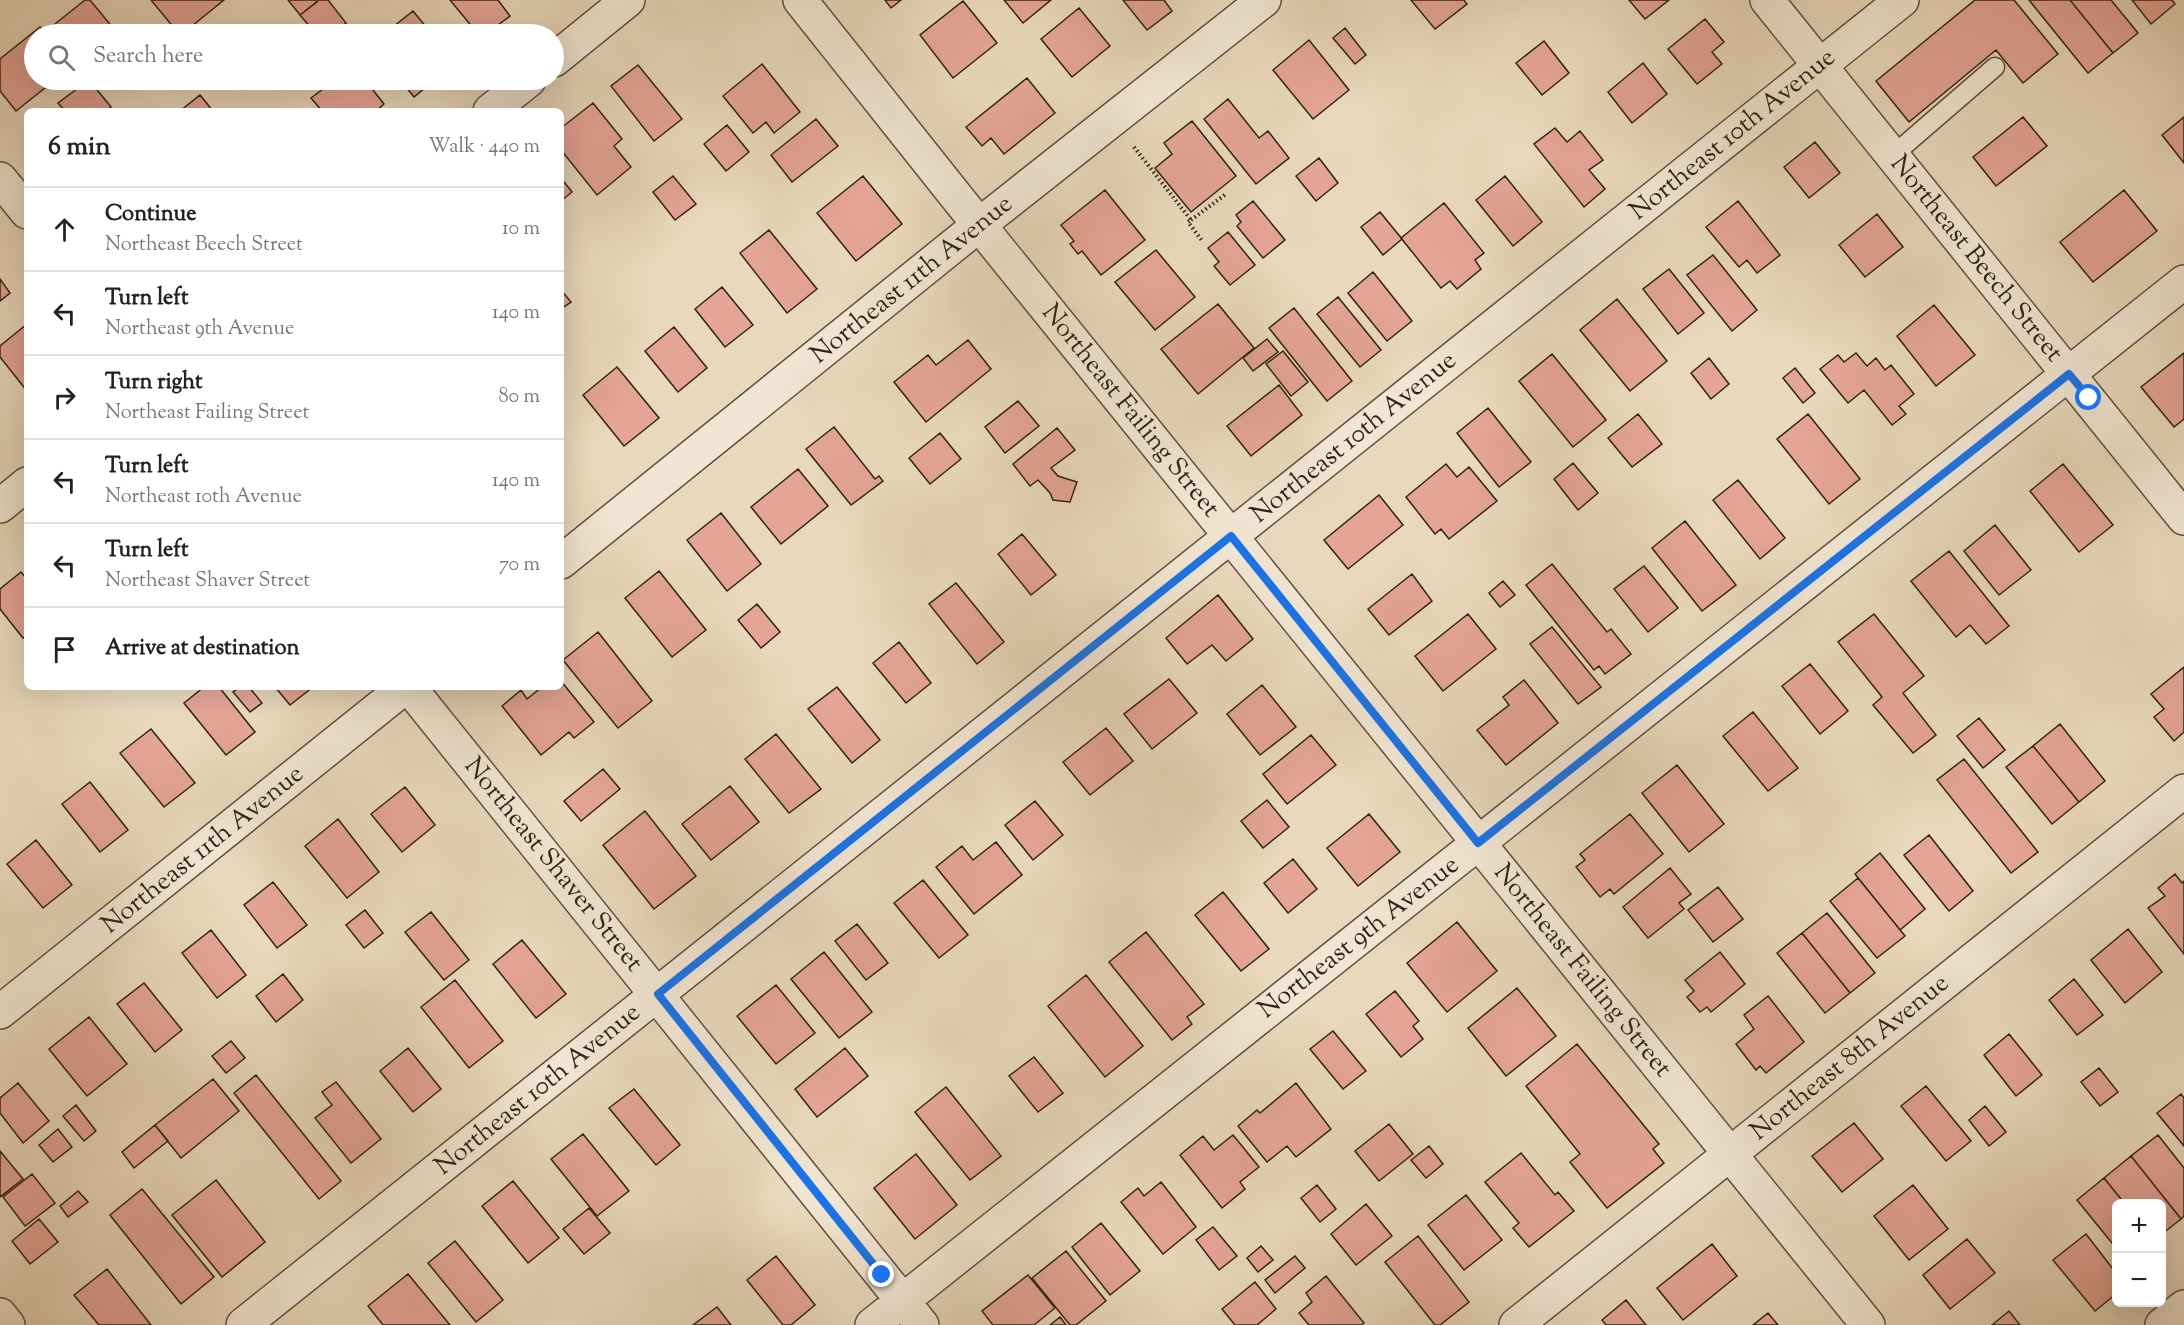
<!DOCTYPE html>
<html lang="en">
<head>
<meta charset="utf-8">
<style>
	:root { --surface:#fff; --page:#f6f6f6; --text:#222; --muted:#767676; --line:#e0e0e0 }
	body { margin:0; font-family:"Sorts Mill Goudy",serif; background:var(--page); color:var(--text) }
	.controls { position:absolute; right:18px; bottom:18px; display:grid; overflow:hidden; border-radius:9px; box-shadow:0 6px 24px #0002 }
	.controls button { width:54px; height:54px; display:grid; place-items:center; padding:0; border:0; border-bottom:2px solid var(--line); background:var(--surface); color:var(--text); font:30px sans-serif }
	.stop { position:absolute; width:18px; height:18px; margin:-14px; border:4px solid #1a73e8; border-radius:50%; background:#fff }
	.stop.end { background:#1a73e8; border-color:#fff; box-shadow:0 2px 6px #0008 }
	.list { margin:0; padding:0; list-style:none }
	h2 { display:flex; justify-content:space-between; align-items:center; height:78px; margin:0; padding:0 24px; font-size:26px }
	h2 small { font-size:20px; font-weight:400; color:var(--muted) }
	.list li { display:grid; grid-template-columns:39px 1fr auto; gap:18px; align-items:center; box-sizing:border-box; height:84px; padding:0 24px; border-top:2px solid var(--line) }
	.list b { display:block; font-size:22px; white-space:nowrap }
	.list p { margin:0; font-size:20px; white-space:nowrap; color:var(--muted) }
	.list em { font-size:20px; font-style:normal; color:var(--muted) }
	.icon { flex:none; width:33px; height:33px; fill:none; stroke:currentColor; stroke-width:2; stroke-linecap:round; stroke-linejoin:round }
	.map { position:relative; flex:none; width:2184px; height:1325px; overflow:hidden }
	.search { position:absolute; background:var(--surface); box-shadow:0 6px 24px #0002; left:24px; top:24px; width:540px; height:66px; display:flex; align-items:center; gap:15px; box-sizing:border-box; padding:0 21px; border-radius:33px; color:var(--muted); font-size:22px }
	.panel { position:absolute; background:var(--surface); box-shadow:0 6px 24px #0002; left:24px; top:108px; width:540px; height:582px; border-radius:9px }
	.map>svg:first-child { display:block }
	.building { fill:#e4a496; stroke:#2f2415; stroke-width:1.5 }
	.lines { fill:none; stroke-linecap:round; stroke-linejoin:round }
	.lane-casing { stroke:#5e513f; stroke-width:21 }
	.street-casing { stroke:#5e513f; stroke-width:36 }
	.path { stroke:#2f2415; stroke-width:4; stroke-dasharray:1.5 3; stroke-linecap:butt }
	.lane { stroke:#f1e6d3; stroke-width:18 }
	.street { stroke:#f1e6d3; stroke-width:33 }
	.route { stroke:#1a73e8; stroke-width:8 }
	.labels { text-anchor:middle; dominant-baseline:central; stroke-width:4.5; stroke-linejoin:round; paint-order:stroke }
	.street-label { font-size:26px; fill:#2f2415; stroke:#f1e6d3 }
</style>
</head>
<body>
<div class="map">
<svg width="2184" height="1325" viewBox="0 0 2184 1325">
	<rect width="100%" height="100%" fill="#e9d8bc"/>
	<filter id="stains"><feTurbulence type="fractalNoise" baseFrequency=".00333" numOctaves="4"/><feColorMatrix values="0 0 0 0 .2 0 0 0 0 .09 0 0 0 0 .02 0 0 0 .5 -.17"/></filter>
	<radialGradient id="worn" r=".72"><stop offset=".6" stop-color="#630" stop-opacity="0"/><stop offset="1" stop-color="#630" stop-opacity=".3"/></radialGradient>
	<!-- building -->
	<path class="building" d="M85,0h5l28,34h-63l-5,-6z
		M151,0h73l-42,34h-3z
		M288,0h27l2,2 -17,13z
		M319,0h9l18,23 -14,11h-16l-16,-19z
		M450,0h48l12,16 -24,18h-8z
		M885,0h16l-10,8z
		M1004,0h47l-28,23z
		M1123,0h41l8,11 -25,19z
		M1411,0h53l3,4 -32,25z
		M1629,0h40l-24,19z
		M1975,0h39l44,54 -35,29 -27,-33 -87,72 -33,-41z
		M2029,0h41l43,53 -25,20z
		M2070,0h41l27,33 -25,20z
		M2132,0h40l3,4 -24,20z
		M963,1l34,42 -44,35 -33,-43z
		M1079,8l31,38 -38,31 -31,-38z
		M413,11l19,23h-48z
		M1705,19l19,23 -12,10 10,12 -25,20 -29,-35z
		M40,27l6,7h-12v46h21l-39,31 -16,-20v-32z
		M1345,28l21,27 -11,9 -22,-26z
		M1309,40l40,50 -36,29 -40,-49z
		M1544,41l25,32 -27,22 -26,-32z
		M1643,63l24,31 -35,29 -24,-31z
		M762,64l38,48 -26,21 -8,-11 -13,11 -30,-37z
		M638,65l44,54 -28,22 -43,-55z
		M1027,78l28,35 -51,41 -13,-16 -9,8 -16,-19z
		M89,80l22,27 -4,4h-42l-7,-8z
		M335,80h30l19,24 -8,7h-54l-11,-13z
		M400,80h35l-21,17z
		M200,95l13,16h-33z
		M1228,99l31,39 9,-7 21,27 -33,26 -52,-65z
		M593,103l29,36 -8,7 17,21 -34,28 -36,-45v-22z
		M2023,117l24,29 -51,40 -23,-29z
		M2184,117v46l-22,-28z
		M816,119l22,27 -46,36 -21,-27z
		M1192,121l44,55 -45,36 -36,-44 17,-14 -8,-11z
		M727,125l22,27 -23,19 -22,-27z
		M1555,128l12,14 13,-11 23,29 -14,10 16,19 -21,18 -50,-63z
		M1815,142l25,31 -31,25 -25,-31z
		M1319,158l19,25 -22,18 -20,-25z
		M673,176l23,28 -21,16 -22,-28z
		M863,176l39,48 -46,37 -39,-48z
		M1505,176l37,46 -29,24 -37,-46z
		M561,178l11,14 -11,9z
		M1105,190l40,50 -44,35 -19,-24 -4,3 -8,-10 4,-3 -13,-16z
		M2124,190l33,41 -64,51 -33,-40z
		M1253,201l32,39 -22,18 -26,-32 4,-4 -5,-7z
		M1738,201l42,54 -23,18 -10,-13 -8,7 -33,-40z
		M1444,203l40,50 -9,7 6,9 -24,20 -7,-8 -9,7 -40,-50z
		M1380,212l22,27 -19,16 -22,-28z
		M1877,214l26,33 -38,30 -26,-32z
		M769,230l48,59 -30,24 -47,-60z
		M1228,232l27,33 -25,20 -16,-19 5,-4 -11,-14z
		M1156,250l39,47 -40,33 -40,-48z
		M1713,255l44,55 -25,21 -45,-56z
		M1669,269l35,44 -26,21 -35,-45z
		M1373,272l39,49 -25,20 -39,-48z
		M0,279l10,14 -10,8z
		M722,287l31,38 -28,22 -30,-38z
		M561,290l10,12 -10,7z
		M1338,297l43,53 -21,17 -43,-53z
		M1617,299l50,62 -37,30 -50,-61z
		M1218,304l36,44 -56,46 -37,-45z
		M1934,305l41,50 -39,31 -39,-50z
		M1294,308l58,73 -25,20 -58,-73z
		M27,324v67l-27,-34v-11z
		M674,327l33,41 -29,24 -33,-41z
		M1267,339l11,13 -25,19 -10,-13z
		M968,340l23,29 -65,53 -32,-40 34,-27 8,10z
		M1283,351l25,31 -17,14 -25,-32z
		M1856,353l11,13 9,-8 9,12 6,-5 23,29 -15,12 7,8 -14,11 -28,-35 -16,13 -28,-34 18,-14 6,7z
		M2184,353v66l-10,8 -33,-40z
		M1552,354l54,66 -33,27 -54,-66z
		M1709,358l20,26 -18,15 -20,-26z
		M617,367l42,51 -35,28 -41,-51z
		M1795,368l20,25 -12,10 -20,-25z
		M1279,385l23,30 -51,41 -24,-30z
		M1018,401l21,25 -34,27 -20,-26z
		M1488,408l43,54 -32,25 -42,-54z
		M1638,414l24,30 -30,23 -24,-29z
		M1808,414l52,65 -31,25 -52,-65z
		M834,427l41,52 4,-3 4,5 -32,24 -45,-56z
		M1057,428l18,22 -24,18 7,8 19,6 -7,20 -17,-2 -3,-7 -12,-13 -8,6 -17,-22z
		M940,433l21,26 -31,25 -21,-26z
		M1573,463l25,30 -20,17 -24,-31z
		M1446,464l11,13 12,-10 28,34 -48,38 -8,-10 -6,5 -29,-37z
		M2063,464l50,61 -34,27 -49,-61z
		M798,469l30,37 -47,38 -30,-37z
		M1738,480l47,58 -25,21 -47,-59z
		M1379,495l24,30 -55,44 -24,-29z
		M721,513l40,51 -34,27 -40,-51z
		M1685,521l51,64 -34,26 -50,-63z
		M1995,525l36,45 -32,25 -35,-44z
		M1022,534l34,41 -25,20 -33,-41z
		M1949,551l60,75 -23,18 -16,-19 -14,12 -45,-56z
		M1552,564l55,68 4,-3 20,25 -26,20 -6,-8 -5,4 -68,-85z
		M1644,566l34,42 -30,24 -34,-43z
		M659,571l47,59 -34,27 -47,-59z
		M21,572l6,7v57l-4,2 -23,-29v-20z
		M1412,574l20,27 -43,34 -21,-26z
		M1503,581l12,14 -15,12 -11,-14z
		M956,583l48,59 -27,22 -48,-60z
		M1218,595l35,44 -27,22 -14,-16 -25,19 -21,-26z
		M757,604l23,28 -19,16 -23,-28z
		M1468,614l28,35 -53,42 -28,-35z
		M1874,614l50,62 -21,17 33,42 -23,18 -40,-48 9,-8 -44,-55z
		M1552,627l49,60 -23,17 -48,-60z
		M598,632l54,69 -34,27 -55,-68z
		M899,642l32,41 -25,20 -33,-40z
		M1810,664l38,47 -28,23 -38,-48z
		M2184,667v65l-10,9 -20,-24 10,-8 -13,-15z
		M1169,679l28,34 -45,36 -28,-35z
		M1524,680l34,43 -52,42 -29,-35 32,-25 -6,-8z
		M561,681l33,41 -20,16 -5,-6 -28,23 -39,-49 19,-16 6,9 15,-12h19z
		M1262,685l34,42 -36,28 -33,-41z
		M204,687h15l36,45 -29,23 -42,-52z
		M240,687h9l13,16 -12,9 -17,-20z
		M275,687h38l-23,18z
		M837,687l43,53 -28,23 -44,-54z
		M1753,712l45,56 -30,23 -45,-55z
		M1979,718l26,32 -22,18 -26,-32z
		M2060,724l45,57 -26,21 -46,-56z
		M1106,728l27,33 -43,34 -27,-33z
		M151,729l44,54 -31,24 -44,-54z
		M776,734l45,55 -32,24 -44,-54z
		M1311,735l25,30 -49,39 -24,-30z
		M2033,746l46,56 -27,22 -46,-57z
		M1964,759l74,93 -27,21 -74,-93z
		M1677,765l47,59 -35,28 -47,-59z
		M603,769l17,20 -39,32 -17,-20z
		M90,782l38,48 -28,22 -38,-48z
		M730,786l29,36 -48,38 -29,-36z
		M405,787l30,38 -33,27 -31,-38z
		M1267,800l22,27 -26,21 -22,-27z
		M1035,801l28,34 -30,25 -28,-35z
		M645,811l51,65 -42,33 -51,-64z
		M1369,814l31,38 -42,34 -31,-38z
		M1630,814l33,40 -49,40 -4,-5 -10,8 -24,-30 9,-7 -5,-6z
		M338,819l41,53 -32,26 -42,-52z
		M1929,835l44,56 -24,20 -45,-56z
		M36,840l36,45 -29,23 -36,-44z
		M996,842l26,33 -48,39 -38,-47 26,-21 11,14z
		M1880,853l45,56 -25,21 -45,-56z
		M1293,859l24,30 -29,24 -24,-30z
		M1670,868l21,26 -12,9 5,6 -36,29 -25,-31z
		M2175,874l7,9 2,-2v73l-36,-46 17,-12 -7,-8z
		M1858,878l47,58 -28,22 -47,-57z
		M923,880l45,55 -29,23 -45,-55z
		M273,882l34,43 -30,23 -33,-43z
		M1718,887l25,32 -30,23 -25,-32z
		M1223,892l46,57 -28,22 -46,-56z
		M365,910l18,23 -19,15 -18,-23z
		M431,912l38,48 -25,20 -39,-48z
		M1827,913l48,60 -25,20 -48,-60z
		M1457,922l40,49 -50,41 -40,-49z
		M857,924l31,39 -22,17 -31,-39z
		M2128,929l34,43 -37,31 -34,-43z
		M211,930l35,45 -29,23 -35,-45z
		M1146,932l58,72 -17,13 5,7 -20,16 -63,-78z
		M1802,933l48,60 -25,20 -48,-60z
		M522,940l44,54 -30,24 -43,-54z
		M824,952l48,60 -33,26 -48,-59z
		M1720,952l25,32 -34,28 -4,-5 -7,5 -13,-15 7,-6 -9,-11z
		M283,974l20,26 -27,22 -20,-26z
		M1086,975l57,71 -38,31 -57,-71z
		M2074,979l29,36 -26,20 -28,-35z
		M455,980l48,61 -34,27 -48,-61z
		M144,983l38,47 -27,22 -38,-48z
		M776,985l39,48 -39,31 -39,-48z
		M1517,988l39,48 -50,40 -38,-48z
		M1395,991l24,30 -6,5 10,13 -22,18 -35,-43z
		M1768,996l36,46 -38,31 -6,-7 -4,4 -20,-26 18,-15 -10,-14z
		M89,1017l38,47 -40,32 -38,-47z
		M1333,1031l33,40 -23,18 -33,-40z
		M2009,1034l33,41 -26,21 -32,-41z
		M231,1041l14,17 -19,15 -14,-17z
		M1577,1044l82,100 -6,5 11,14 -57,45 -37,-46 10,-8 -54,-68z
		M408,1048l33,41 -28,23 -33,-41z
		M845,1048l23,28 -51,41 -22,-28z
		M1034,1057l29,36 -25,19 -29,-36z
		M2099,1068l19,24 -18,14 -19,-24z
		M256,1075l85,106 -22,18 -85,-106z
		M213,1079l26,32 -58,47 -26,-33z
		M336,1082l45,57 -30,24 -36,-45 17,-13 -10,-13z
		M18,1083l31,38 -26,22 -23,-30v-15z
		M1296,1083l35,46 -35,28 -9,-11 -20,16 -29,-36 19,-16 3,3z
		M1926,1086l45,55 -25,20 -45,-55z
		M946,1087l55,69 -31,24 -55,-68z
		M634,1089l46,56 -24,20 -47,-57z
		M2181,1094l3,4v48l-27,-33z
		M76,1105l20,26 -12,10 -21,-25z
		M1985,1106l21,26 -17,14 -20,-26z
		M1854,1123l29,36 -41,33 -30,-36z
		M1389,1124l24,30 -34,27 -24,-30z
		M155,1125l13,16 -34,27 -12,-16z
		M58,1129l14,18 -19,15 -14,-17z
		M583,1134l46,57 -32,25 -46,-57z
		M1233,1135l26,32 -19,15 5,7 -23,19 -42,-53 23,-19 11,14z
		M2158,1135l26,33v48l-3,3 -50,-63z
		M1429,1146l14,18 -17,14 -15,-18z
		M0,1151l23,28 -23,18z
		M1521,1153l34,42 3,-3 16,19 -45,36 -16,-19 6,-5 -34,-41z
		M916,1154l41,51 -42,34 -41,-51z
		M2131,1156l50,63 -19,15v-30h-37l-21,-26z
		M32,1174l23,29 -30,23 -22,-29z
		M2104,1178l21,26h-9v44l-39,-48z
		M216,1180l49,62 -43,35 -50,-62z
		M513,1181l46,57 -31,25 -46,-57z
		M1161,1182l35,45 -33,27 -42,-52 17,-14 6,8z
		M1317,1185l19,24 -16,13 -19,-24z
		M1913,1185l35,44 -39,31 -35,-44z
		M142,1189l72,88 -33,27 -71,-89z
		M78,1191l10,11 -20,15 -8,-11z
		M1466,1195l36,45 -38,30 -36,-45z
		M1366,1204l26,32 -36,29 -25,-31z
		M589,1208l21,25 -26,21 -21,-25z
		M39,1219l19,23 -28,22 -18,-23z
		M1101,1223l39,48 -30,24 -38,-48z
		M1213,1227l24,29 -18,14 -23,-30z
		M2086,1234l30,39v21l-21,17 -42,-51z
		M1418,1236l51,66 -29,23h-5l-50,-63z
		M1967,1239l28,34 -45,36 -27,-34z
		M455,1241l48,59 -27,22 -48,-59z
		M1712,1244l25,32 -54,44 -26,-32z
		M1261,1246l12,14 -15,12 -11,-14z
		M1066,1251l40,50 -30,24h-6l-38,-47z
		M776,1256l39,49 -24,20h-8l-36,-45z
		M1295,1256l10,12 -30,25 -10,-13z
		M107,1269l44,56h-52l-25,-30z
		M408,1274l42,51h-67l-15,-19z
		M1028,1275l27,33 -21,17h-41l-11,-14z
		M1326,1276l38,47 -3,2h-52l-10,-12 13,-11 -6,-9z
		M1255,1282l21,27 -19,16h-22l-13,-16z
		M1626,1300l20,25h-40l-4,-5z
		M717,1307l14,18h-38z
		M2009,1311l11,14h-28z
		M1768,1313l10,12h-25z
		M1060,1317l6,8h-16z"/>
	<g class="lines">
		<!-- lane casing -->
		<g class="lane-casing">
			<path id="lane" d="M1892,156l103,-89"/>
		</g>
		<!-- street casing -->
		<g class="street-casing">
			<path id="street" d="M800,0l159,200 909,1125
				M1767,0l417,518
				M554,60l74,-60
				M490,111l39,-31
				M0,179l27,33
				M0,506l27,-22
				M561,562l418,-337 285,-225
				M409,687l513,638
				M0,1012l405,-325
				M0,1315l8,10
				M243,1325l1659,-1325
				M872,1325l1312,-1043
				M1516,1325l668,-534
				M2162,1325l22,-18"/>
		</g>
		<!-- path -->
		<path class="path" d="M1134,147l57,73 -3,2 15,20
			M1191,220l35,-26"/>
		<!-- lane -->
		<use href="#lane" class="lane"/>
		<!-- street -->
		<use href="#street" class="street"/>
	</g>
	<g class="lines">
		<!-- route -->
		<path class="route" d="M882,1275l-224,-281 573,-458 247,307 591,-469 20,24"/>
	</g>
	<g class="labels">
		<!-- street labels -->
		<g class="street-label">
			<text transform="translate(1733 135) rotate(-39)">Northeast 10th Avenue</text>
			<text transform="translate(1976 259) rotate(51)">Northeast Beech Street</text>
			<text transform="translate(912 280) rotate(-39)">Northeast 11th Avenue</text>
			<text transform="translate(1130 411) rotate(51)">Northeast Failing Street</text>
			<text transform="translate(1354 438) rotate(-39)">Northeast 10th Avenue</text>
			<text transform="translate(203 850) rotate(-39)">Northeast 11th Avenue</text>
			<text transform="translate(553 865) rotate(51)">Northeast Shaver Street</text>
			<text transform="translate(1359 938) rotate(-38)">Northeast 9th Avenue</text>
			<text transform="translate(1582 971) rotate(51)">Northeast Failing Street</text>
			<text transform="translate(1850 1058) rotate(-39)">Northeast 8th Avenue</text>
			<text transform="translate(538 1090) rotate(-39)">Northeast 10th Avenue</text>
		</g>
	</g>
	<rect width="100%" height="100%" filter="url(#stains)"/>
	<rect width="100%" height="100%" fill="url(#worn)"/>
</svg>
<div class="controls">
<button>+</button>
<button>−</button>
</div>
<div class="stop" style="left:2089px;top:398px"></div>
<div class="stop end" style="left:882px;top:1275px"></div>
<div class="search"><svg class="icon" aria-label="search" viewBox="0 0 24 24"><circle cx="10" cy="10" r="6"/><path d="M15 15l6 6"/></svg>Search here</div>
<section class="panel">
<h2>6 min<small>Walk · 440 m</small></h2>
<ul class="list">
<li><svg class="icon" aria-label="ahead" viewBox="0 0 24 24"><path d="M12 20V5M6 11l6-6 6 6"/></svg><div><b>Continue</b><p>Northeast Beech Street</p></div><em>10 m</em></li>
<li><svg class="icon" aria-label="left" viewBox="0 0 24 24"><path d="M17 20v-9H6M10 6l-5 5 5 5"/></svg><div><b>Turn left</b><p>Northeast 9th Avenue</p></div><em>140 m</em></li>
<li><svg class="icon" aria-label="right" viewBox="0 0 24 24"><path d="M7 20v-9h11M14 6l5 5-5 5"/></svg><div><b>Turn right</b><p>Northeast Failing Street</p></div><em>80 m</em></li>
<li><svg class="icon" aria-label="left" viewBox="0 0 24 24"><path d="M17 20v-9H6M10 6l-5 5 5 5"/></svg><div><b>Turn left</b><p>Northeast 10th Avenue</p></div><em>140 m</em></li>
<li><svg class="icon" aria-label="left" viewBox="0 0 24 24"><path d="M17 20v-9H6M10 6l-5 5 5 5"/></svg><div><b>Turn left</b><p>Northeast Shaver Street</p></div><em>70 m</em></li>
<li><svg class="icon" aria-label="arrive" viewBox="0 0 24 24"><path d="M6 21V4h12l-3 4 3 4H6"/></svg><div><b>Arrive at destination</b></div></li>
</ul>
</section>
</div>
</body>
</html>
